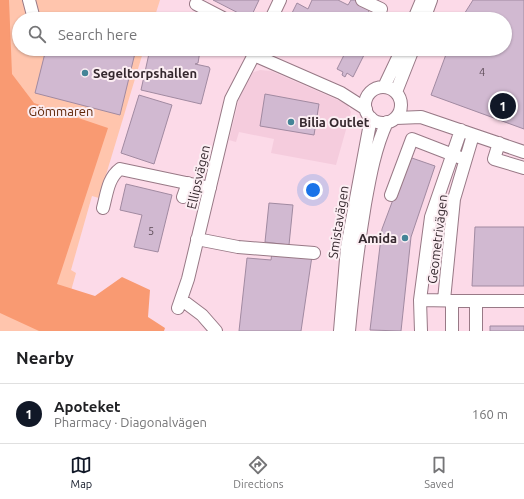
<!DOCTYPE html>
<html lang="en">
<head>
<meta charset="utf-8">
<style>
	:root { --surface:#fff; --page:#f6f6f6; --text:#202124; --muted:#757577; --line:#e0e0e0; --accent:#111827 }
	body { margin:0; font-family:Ubuntu,sans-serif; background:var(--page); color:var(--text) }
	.you { position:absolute; left:313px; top:190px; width:14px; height:14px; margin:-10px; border:3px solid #fff; border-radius:50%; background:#1a73e8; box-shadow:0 0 0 6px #1a73e833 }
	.badge { display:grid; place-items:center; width:26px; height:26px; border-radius:50%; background:var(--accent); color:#fff; font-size:13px; font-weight:700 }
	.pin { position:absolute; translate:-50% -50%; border:2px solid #fff; box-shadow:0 1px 4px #0006 }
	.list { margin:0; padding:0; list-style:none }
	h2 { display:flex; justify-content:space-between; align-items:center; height:52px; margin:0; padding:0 16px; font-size:17px }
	h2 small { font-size:13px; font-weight:400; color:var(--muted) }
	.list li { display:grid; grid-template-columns:26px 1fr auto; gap:12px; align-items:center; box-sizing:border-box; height:60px; padding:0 16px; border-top:1px solid var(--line) }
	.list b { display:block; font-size:15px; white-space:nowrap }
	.list p { margin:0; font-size:13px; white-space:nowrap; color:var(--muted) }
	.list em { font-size:13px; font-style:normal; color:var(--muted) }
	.icon { flex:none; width:22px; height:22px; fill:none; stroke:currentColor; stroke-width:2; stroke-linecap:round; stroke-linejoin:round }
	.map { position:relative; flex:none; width:524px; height:331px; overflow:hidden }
	.search { position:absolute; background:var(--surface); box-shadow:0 1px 3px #0004; left:12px; right:12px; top:12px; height:44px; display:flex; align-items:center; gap:10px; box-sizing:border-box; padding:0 14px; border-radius:22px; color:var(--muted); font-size:15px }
	.sheet { height:112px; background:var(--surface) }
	nav { display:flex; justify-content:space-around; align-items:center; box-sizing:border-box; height:56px; border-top:1px solid var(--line); background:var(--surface); font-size:11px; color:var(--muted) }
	nav a { display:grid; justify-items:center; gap:2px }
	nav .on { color:var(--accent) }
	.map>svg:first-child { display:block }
	.built { fill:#f5ccdd }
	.green { fill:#ffc5ad }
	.forest { fill:#f99a72 }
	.building { fill:#d1b9d1; stroke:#a18aa1 }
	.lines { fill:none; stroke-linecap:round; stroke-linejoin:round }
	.minor-casing { stroke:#987986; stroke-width:14 }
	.minor { stroke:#fff; stroke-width:12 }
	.poi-dot { fill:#448497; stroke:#fceef3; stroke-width:1.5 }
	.labels { text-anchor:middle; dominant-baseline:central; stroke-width:4; stroke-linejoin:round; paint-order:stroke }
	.number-label { font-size:11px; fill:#5c4c57 }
	.poi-label { font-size:13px; font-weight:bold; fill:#35282e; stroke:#fceef3; text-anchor:start }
	.park-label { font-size:13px; fill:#602607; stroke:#fceef3 }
	.street-label { font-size:13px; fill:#35282e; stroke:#fceef3 }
</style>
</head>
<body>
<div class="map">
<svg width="524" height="331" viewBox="0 0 524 331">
	<rect width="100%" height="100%" fill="#fcdae8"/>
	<!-- built -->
	<path class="built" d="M260,70l11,1 76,33 4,8 -15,53 -65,-12 3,-14 -35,-7 -3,10 -7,-2 10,-41 12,-26z"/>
	<!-- green -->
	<path class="green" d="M0,0h160l-6,19h-135v30h125l-45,149 -7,-2 -21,74 5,3 -13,46 -24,12h-39z"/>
	<!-- forest -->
	<path class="forest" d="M0,0h9l3,74 22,29 74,25 -51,156 38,12 27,-19 28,13 -2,27 17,11 -1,3h-125l-39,-18z"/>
	<!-- building -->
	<path class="building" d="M213,0h46l-9,19z
		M312,0h26l10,5 3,-5h7l13,7 -6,12h-76l8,-16 11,6z
		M473,0h51v129l-93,-34 17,-46h57v-30h-44z
		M46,49h71l18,4 -15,62 -85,-22z
		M150,49h47l3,2 -2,12 -3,1 14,3 1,2 -9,35 -60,-14z
		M333,49h34l-14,28 -6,-4 -2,4 -3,-2 1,-3 -6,-3 7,-14z
		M265,94l54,10 -5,31 -54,-9z
		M139,95l33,10 -18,59 -33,-11z
		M409,157l26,9 -24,71 -10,94 -31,-1 12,-101z
		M126,184l46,11 -14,57 -24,-5 8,-32 -22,-5z
		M269,203l24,2 -4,40 -24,-3z
		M475,227h49v59h-52z
		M272,252l40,4 -11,75h-62l8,-73 24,2z
		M490,326h34v5h-34z"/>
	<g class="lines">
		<!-- minor casing -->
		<g class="minor-casing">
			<path id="minor" d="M29,0l5,19
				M362,0l19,9 -4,10
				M196,4l29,15
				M271,19l9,-19
				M414,19l8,-19
				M424,19l7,-19
				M254,55l87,38 25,16
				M384,87l18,-38
				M365 105a18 18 0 1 1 36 0a18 18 0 1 1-36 0Z
				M396,92l17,-43
				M396,118l25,-1 103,35
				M499,143l-5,16 30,9
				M391,195l21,-56 49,19
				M183,197l5,-14
				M103,208c4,-15 5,-30 17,-39l90,19
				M197,239l41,8 76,6
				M182,300l20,15 14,16
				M420,300l56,1v30
				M444,300l10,-101 19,-64
				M452,301v30
				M467,301h57
				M178,308l10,-29 43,-180 26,-50
				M340,331l7,-84 24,-129
				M349,331c4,-43 9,-85 16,-127 5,-28 10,-56 22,-82
				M421,331l-1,-31 11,-83 30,-87"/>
		</g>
		<!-- minor -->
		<use href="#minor" class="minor"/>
	</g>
	<!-- markers -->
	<g class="poi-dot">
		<circle cx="85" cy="73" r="4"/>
		<circle cx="291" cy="122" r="4"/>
		<circle cx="405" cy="238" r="4"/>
	</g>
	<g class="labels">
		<!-- number labels -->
		<g class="number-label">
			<text x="482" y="72">4</text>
			<text x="151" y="231">5</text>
		</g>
		<!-- poi labels -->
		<g class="poi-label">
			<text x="93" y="73">Segeltorpshallen</text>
			<text x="299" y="122">Bilia Outlet</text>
			<text x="397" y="238" text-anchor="end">Amida</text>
		</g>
		<!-- park labels -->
		<g class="park-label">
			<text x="61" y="111">Gömmaren</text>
		</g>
		<!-- street labels -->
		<g class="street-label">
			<text transform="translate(198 177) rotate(-77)">Ellipsvägen</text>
			<text transform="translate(338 222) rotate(-81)">Smistavägen</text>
			<text transform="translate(437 239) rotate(-83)">Geometrivägen</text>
		</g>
	</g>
</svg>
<div class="you"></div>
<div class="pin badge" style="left:503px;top:106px">1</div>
<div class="search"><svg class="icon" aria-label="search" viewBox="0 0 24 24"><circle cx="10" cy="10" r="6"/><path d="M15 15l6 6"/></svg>Search here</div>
</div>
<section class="sheet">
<h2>Nearby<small></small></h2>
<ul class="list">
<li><span class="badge">1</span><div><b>Apoteket</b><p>Pharmacy · Diagonalvägen</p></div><em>160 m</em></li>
</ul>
</section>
<nav>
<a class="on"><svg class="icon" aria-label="map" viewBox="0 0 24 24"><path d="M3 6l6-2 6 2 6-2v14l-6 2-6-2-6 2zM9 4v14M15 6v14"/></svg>Map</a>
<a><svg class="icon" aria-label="directions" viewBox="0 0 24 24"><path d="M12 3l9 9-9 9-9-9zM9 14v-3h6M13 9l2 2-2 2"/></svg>Directions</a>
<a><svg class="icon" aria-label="saved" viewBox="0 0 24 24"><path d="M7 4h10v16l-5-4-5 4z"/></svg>Saved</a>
</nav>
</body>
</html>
